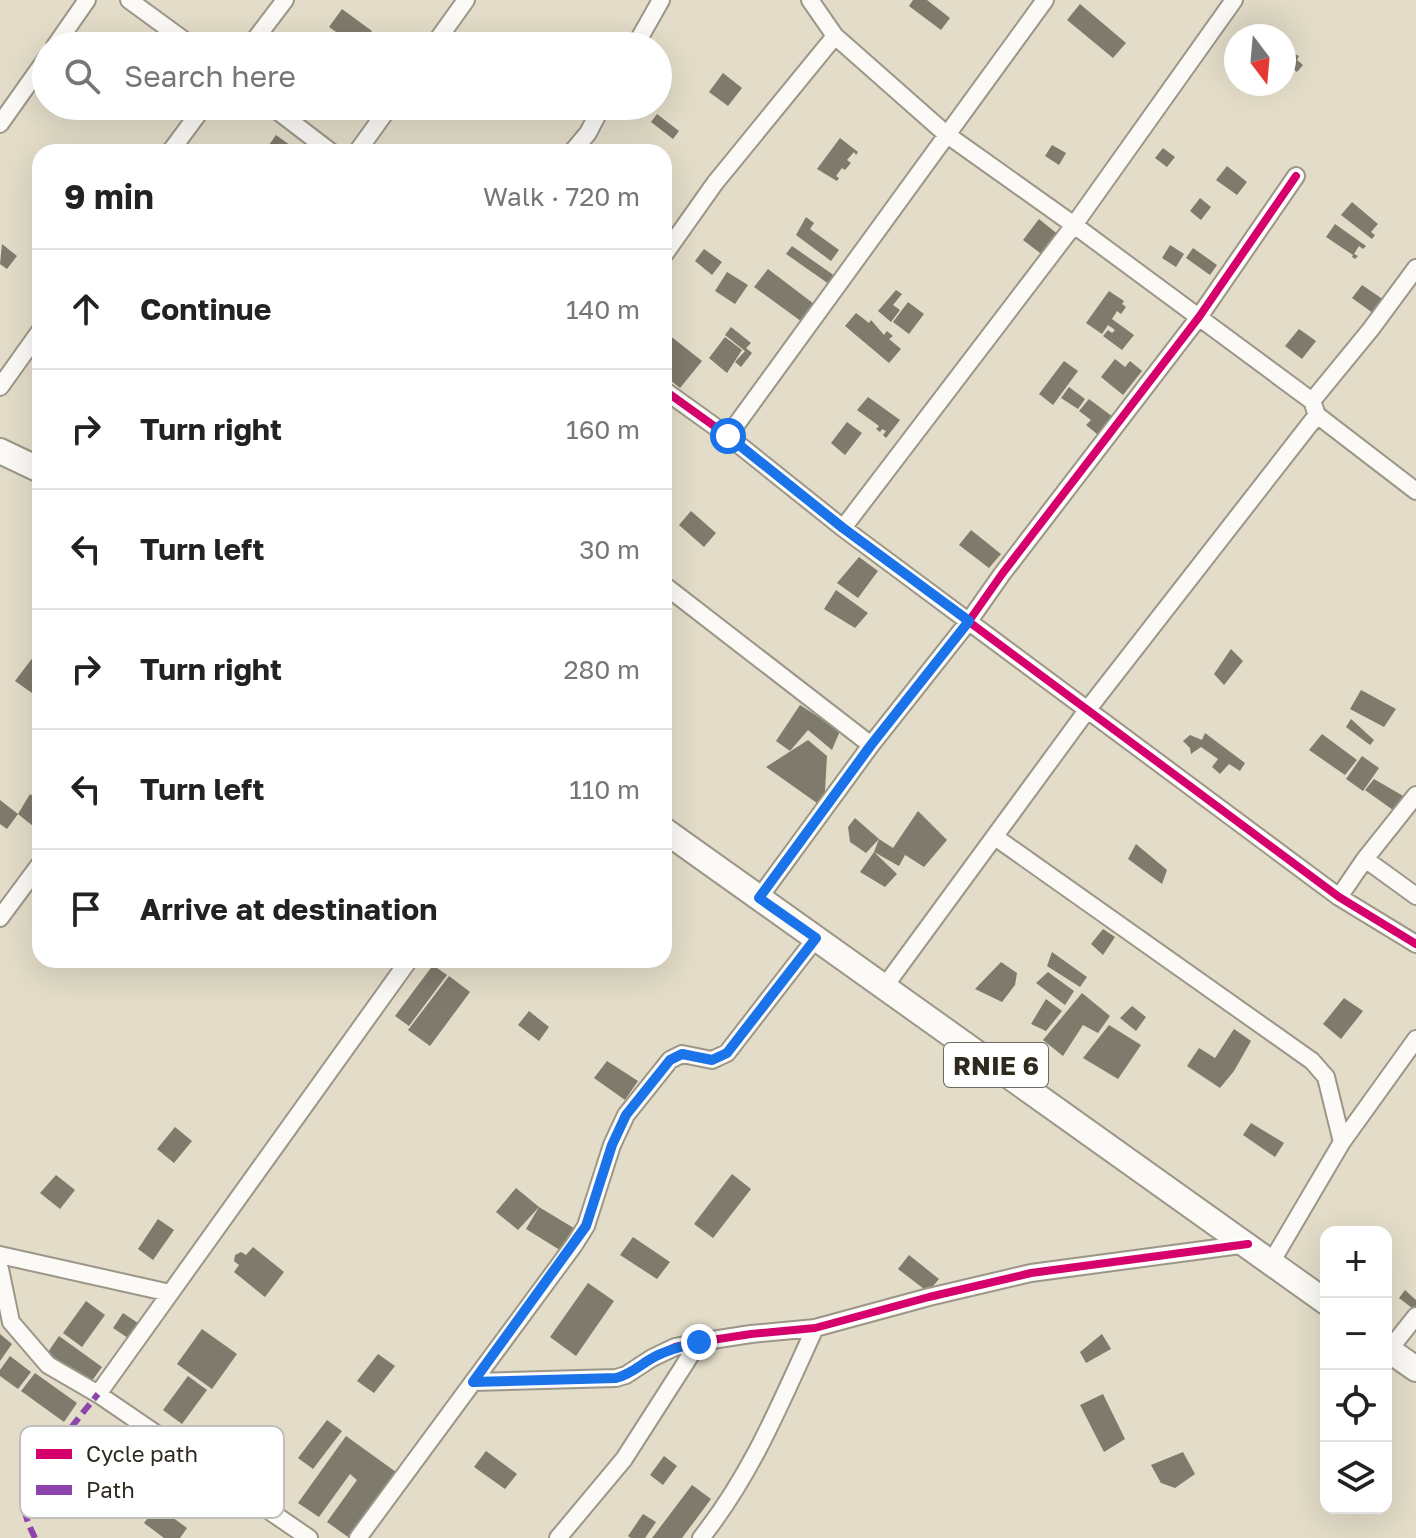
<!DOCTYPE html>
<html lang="en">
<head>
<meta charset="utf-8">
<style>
	:root { --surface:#fff; --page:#f2f2f2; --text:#222; --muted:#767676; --line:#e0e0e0 }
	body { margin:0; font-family:"Golos Text",sans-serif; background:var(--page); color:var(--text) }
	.controls { position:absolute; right:24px; bottom:24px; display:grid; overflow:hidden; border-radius:16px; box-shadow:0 8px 32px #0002 }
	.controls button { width:72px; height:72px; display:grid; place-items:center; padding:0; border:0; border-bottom:2px solid var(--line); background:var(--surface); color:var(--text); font:40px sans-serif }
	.compass { position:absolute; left:1224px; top:24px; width:72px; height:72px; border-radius:50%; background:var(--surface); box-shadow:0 8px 32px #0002; rotate:164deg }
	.stop { position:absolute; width:24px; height:24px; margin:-18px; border:6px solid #1a73e8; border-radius:50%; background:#fff }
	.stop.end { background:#1a73e8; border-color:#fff; box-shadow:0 2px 8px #0008 }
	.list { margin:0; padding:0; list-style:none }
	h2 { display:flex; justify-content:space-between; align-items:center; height:104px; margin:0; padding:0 32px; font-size:34px }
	h2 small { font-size:26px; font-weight:400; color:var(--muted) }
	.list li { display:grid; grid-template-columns:52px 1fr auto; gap:24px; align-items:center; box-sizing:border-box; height:120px; padding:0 32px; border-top:2px solid var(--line) }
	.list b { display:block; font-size:30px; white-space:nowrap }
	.list em { font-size:26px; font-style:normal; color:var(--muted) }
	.icon { flex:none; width:44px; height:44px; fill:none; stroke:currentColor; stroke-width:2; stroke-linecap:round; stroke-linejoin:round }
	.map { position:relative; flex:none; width:1416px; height:1538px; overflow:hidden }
	.search { position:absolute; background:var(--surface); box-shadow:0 8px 32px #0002; left:32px; top:32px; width:640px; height:88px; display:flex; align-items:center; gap:20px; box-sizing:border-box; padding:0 28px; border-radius:44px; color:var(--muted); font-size:30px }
	.panel { position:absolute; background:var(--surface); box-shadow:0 8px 32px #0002; left:32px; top:144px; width:640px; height:824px; border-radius:24px }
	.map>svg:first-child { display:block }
	.building { fill:#7e7a6c }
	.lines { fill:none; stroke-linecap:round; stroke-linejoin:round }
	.minor-casing { stroke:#9b9687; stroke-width:20 }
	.primary-casing { stroke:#9b9687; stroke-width:28 }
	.minor { stroke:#fbfaf7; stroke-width:16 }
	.primary { stroke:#fbfaf7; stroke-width:24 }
	.quiet { stroke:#8e44ad; stroke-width:6; stroke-dasharray:12 6; stroke-linecap:butt }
	.cycleway-casing { stroke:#fff; stroke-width:13 }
	.cycleway { stroke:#d6006c; stroke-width:8 }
	.route { stroke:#1a73e8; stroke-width:10 }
	.labels { text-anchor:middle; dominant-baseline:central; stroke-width:8; stroke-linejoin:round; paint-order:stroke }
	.shield { fill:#fff; stroke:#6d6a61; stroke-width:2 }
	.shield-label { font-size:26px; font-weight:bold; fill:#2e2a1d }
	.key { fill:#fff; stroke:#c0bfbb; stroke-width:2 }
	.key-label { font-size:22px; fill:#2e2a1d }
</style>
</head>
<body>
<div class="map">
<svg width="1416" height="1538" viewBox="0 0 1416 1538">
	<rect width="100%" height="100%" fill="#e2dcc8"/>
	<!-- building -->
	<path class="building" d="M913,0h14l23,18 -9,12 -32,-24z
		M1080,4l46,39 -13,15 -46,-38z
		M342,9l30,22 -11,15h-5l-27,-19z
		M1284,50l9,7 2,-3 4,2 -2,4 6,5 -6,7 -13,-10z
		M723,73l19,15 -14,18 -19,-14z
		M657,114l22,17 -6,8 -22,-17z
		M276,135l18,13 -4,4h-26z
		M840,138l18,14 -2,3 -2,-3 -7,8 4,3 -6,7 -3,-2 -6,8 3,2 -2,3 -20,-12z
		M1052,145l14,8 -7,12 -14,-9z
		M1163,148l12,9 -8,10 -12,-9z
		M1227,166l20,16 -10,13 -21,-15z
		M1200,198l11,9 -10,13 -11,-9z
		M1352,202l26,22 -7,8 4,3 -3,4 -31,-24z
		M806,217l8,6 -4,6 29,21 -8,11 -35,-26z
		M1039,219l21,17 -16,20 -21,-16z
		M1335,224l31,22 -3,3 -4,-3 -5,8 4,2 -3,3 -3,-2 1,-2 -27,-18z
		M2,244l15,12 -10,13 -7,-5z
		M1170,245l14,9 -8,13 -14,-9z
		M792,246l43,30 -6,8 -43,-30z
		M1193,248l24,17 -7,10 -24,-17z
		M704,249l18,13 -10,13 -17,-14z
		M768,269l50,38 -13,17 -51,-37z
		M727,272l21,13 -13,19 -20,-13z
		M1362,285l25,17 -10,14 -25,-18z
		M896,290l6,4 -9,11 7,5 -9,12 -13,-11z
		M1109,291l15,10 -2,3 4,3 -5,7 -4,-3 -5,8 22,16 -12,15 -19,-14 5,-6 4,3 3,-3 -7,-5 -6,9 -16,-11z
		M908,302l16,12 -15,20 -16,-12z
		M856,313l13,10 2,-3 13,15 3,-4 6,5 -4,3 12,10 -12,14 -44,-37z
		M731,327l20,16 -5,5 6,5 -11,14 -6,-5 10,-11 -20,-16z
		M1299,329l17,12 -14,18 -17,-13z
		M664,331l38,30 -22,27 -16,-13z
		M725,337l17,13 -15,23 -18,-15z
		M1115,359l10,8 5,-6 12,10 -19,24 -22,-18z
		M1064,361l14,10 -25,34 -14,-11z
		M1069,387l16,12 -7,10 -17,-11z
		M868,397l32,23 -14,18 -3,-3 3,-4 -4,-2 -2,3 -4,-3 3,-3 -22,-16z
		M1089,399l28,21 -15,18 -16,-13 5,-5 -12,-9z
		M847,422l15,11 -17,22 -14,-12z
		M691,511l25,22 -12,14 -25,-22z
		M971,530l30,24 -12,14 -30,-23z
		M859,557l19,14 -20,27 -21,-15z
		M836,590l32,23 -13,15 -31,-19z
		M40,648v34l-8,11 -17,-12z
		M1231,649l12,12 -19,24 -10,-11z
		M1361,690l35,19 -12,18 -34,-18z
		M800,705l40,26 -8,19 -24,-20 -18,21 -14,-10z
		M1351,719l23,21 -4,5 -24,-18z
		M1205,733l40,30 -5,8 -11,-7 -9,10 -8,-7 6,-8 -17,-12 -10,7 -1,-6 -7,-7 7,-6 12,5z
		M1322,734l35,26 -12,15 -36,-25z
		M808,740l19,16 -3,52 -58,-41z
		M1362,756l17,12 -16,23 -17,-12z
		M1374,779l31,18 -12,13 -28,-20z
		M30,794l10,7v14l-7,11 -15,-12z
		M0,800l18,14 -11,15 -7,-5z
		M918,811l29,29 -23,27 -28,-18 9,6 -6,11 -25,-14 5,-13 14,9z
		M855,818l24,21 -13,14 -16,-11 -2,-15z
		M1136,844l31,26 -5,14 -34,-25z
		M874,852l23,22 -12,13 -25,-15z
		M1103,929l12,8 -12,18 -12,-11z
		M1052,952l35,25 -7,10 -33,-21z
		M1001,962l16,11 -2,12 -13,17 -27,-13z
		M433,965l14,10 -38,51 -14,-10z
		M1048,972l26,19 -9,14 -29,-22z
		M449,976l21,16 -40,54 -22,-16z
		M1082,993l28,23 -12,17 -15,-8 -20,31 -20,-16z
		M1344,998l19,13 -22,28 -18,-15z
		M1046,999l16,12 -16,20 -15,-7z
		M1132,1006l14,11 -10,14 -16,-13z
		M529,1011l20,16 -10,14 -21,-16z
		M1109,1025l32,20 -23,34 -35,-21z
		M1234,1029l17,12 -17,30 -14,17 -33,-22 12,-18 16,10z
		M607,1061l31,20 -13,19 -31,-22z
		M1251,1123l33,20 -9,14 -32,-22z
		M175,1127l17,14 -18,22 -17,-14z
		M732,1174l19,15 -38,49 -19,-14z
		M56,1175l19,15 -15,19 -20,-16z
		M516,1188l23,19 -21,23 -22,-18z
		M539,1207l38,23 -14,22 -37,-23z
		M158,1219l16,11 -21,30 -15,-11z
		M633,1237l37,25 -13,17 -37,-24z
		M253,1247l31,25 -19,25 -31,-25 5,-7 -5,-4 1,-6 6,-3 5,3z
		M909,1255l30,24 -11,13 -30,-23z
		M588,1283l26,18 -38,55 -26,-19z
		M1405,1290l11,10v11l-17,-13z
		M86,1301l19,14 -23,32 -19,-14z
		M123,1313l18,12 -10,15 -18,-12z
		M202,1329l35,25 -25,35 -35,-25z
		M0,1334l12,10 -12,17z
		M1102,1334l9,15 -25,14 -6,-11z
		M59,1336l43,31 -13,18 -43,-30z
		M378,1354l17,12 -21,27 -17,-12z
		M10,1356l21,16 -13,17 -18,-13v-6z
		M35,1373l42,30 -13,19 -43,-31z
		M188,1376l19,14 -25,34 -19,-14z
		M1103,1394l22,45 -21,13 -24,-47z
		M327,1420l15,11 -29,38 -15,-11z
		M346,1436l50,36 -48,65 -21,-15 30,-42 -7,-6 -31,43 -21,-14z
		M486,1451l31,23 -12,15 -31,-22z
		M1183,1452l12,22 -20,14 -14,-5 -10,-18z
		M664,1456l13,10 -14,19 -13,-10z
		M692,1485l19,14 -29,39h-30z
		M157,1506l30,22 -7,10h-16l-20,-15z
		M643,1514l13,8 -11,16h-14l-3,-2z"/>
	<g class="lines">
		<!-- minor casing -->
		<g class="minor-casing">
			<path id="minor" d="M129,0l63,46
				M810,0l25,36 111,98 128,91 238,176 5,14 99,76
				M55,46l32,-46
				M250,46l35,-46
				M433,46l33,-46
				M635,46l26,-46
				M271,106l60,46
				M0,124l46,-65
				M170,152l34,-46
				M357,152l33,-46
				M572,152l16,-19 14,-27
				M664,255l51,-72 120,-147
				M0,387l40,-56
				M664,390l64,46 115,92 496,369 77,47
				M1312,401l59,-72 45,-61
				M728,436l317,-436
				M843,528l231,-303 160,-225
				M664,585l207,160
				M995,837l317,224 14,16 16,65
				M1365,859l51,37
				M1339,897l26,-38 51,-64
				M759,898l112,-153 98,-124 33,-47 197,-257 97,-141
				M0,918l40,-54
				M885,986l203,-277 229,-294
				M0,1255l170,38
				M1272,1261l70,-119 74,-103
				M0,1269l11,53 37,43 50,29
				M1389,1350l27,-34
				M473,1382l143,-4 10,-3 26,-17 23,-11 24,-5 52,-8 64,-6 114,-31 102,-24 217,-29
				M309,1538l-211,-144 311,-434
				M358,1538l216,-293 12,-19 26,-81 14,-30 44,-55 12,-6 30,6 15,-7 89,-115
				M558,1538l66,-79 75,-117
				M701,1538c51,-64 80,-136 114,-210"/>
		</g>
		<!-- primary casing -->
		<g class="primary-casing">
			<path id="primary" d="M0,451l40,19
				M664,830l662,472
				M1386,1348l30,21"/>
		</g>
		<!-- minor -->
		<use href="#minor" class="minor"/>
		<!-- primary -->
		<use href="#primary" class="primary"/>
		<!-- quiet -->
		<path class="quiet" d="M35,1538c-5,-11 -12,-23 -10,-36 5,-25 55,-86 73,-108"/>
		<!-- cycleway casing -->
		<g class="cycleway-casing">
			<path id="cycleway" d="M664,390l64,46 115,92 496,369 77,47
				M759,898l112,-153 98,-124 33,-47 197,-257 97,-141
				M473,1382l143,-4 10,-3 26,-17 23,-11 24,-5 52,-8 64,-6 114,-31 102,-24 217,-29"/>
		</g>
		<!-- cycleway -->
		<use href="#cycleway" class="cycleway"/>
	</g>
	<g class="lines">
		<!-- route -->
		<path class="route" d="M699,1342c-16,4 -29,7 -43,14 -14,7 -24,18 -40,22l-143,4 113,-156 26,-81 14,-30 44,-55 12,-6 30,6 15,-7 89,-115 -57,-40 112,-153 98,-124 -126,-93 -115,-92"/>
	</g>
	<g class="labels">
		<!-- shield labels -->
		<rect class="shield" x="944" y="1043" width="104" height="44" rx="6"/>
		<g class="shield-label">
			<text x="996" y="1065">RNIE 6</text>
		</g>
	</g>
	<!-- legend -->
	<rect x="20" y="1426" width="264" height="92" rx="12" class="key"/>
	<rect x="36" y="1449" width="36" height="10" fill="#d6006c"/>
	<rect x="36" y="1485" width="36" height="10" fill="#8e44ad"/>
	<g class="key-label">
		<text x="86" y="1462">Cycle path</text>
		<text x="86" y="1498">Path</text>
	</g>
</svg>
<div class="controls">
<button>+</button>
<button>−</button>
<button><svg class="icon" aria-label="locate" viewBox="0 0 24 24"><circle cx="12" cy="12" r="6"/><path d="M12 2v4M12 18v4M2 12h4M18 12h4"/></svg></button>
<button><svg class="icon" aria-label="layers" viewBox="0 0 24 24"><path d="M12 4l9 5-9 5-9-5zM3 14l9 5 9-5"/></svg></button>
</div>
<svg class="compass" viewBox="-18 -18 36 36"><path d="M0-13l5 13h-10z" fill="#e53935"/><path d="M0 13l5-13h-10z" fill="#767676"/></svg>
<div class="stop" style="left:728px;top:436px"></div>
<div class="stop end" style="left:699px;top:1342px"></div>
<div class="search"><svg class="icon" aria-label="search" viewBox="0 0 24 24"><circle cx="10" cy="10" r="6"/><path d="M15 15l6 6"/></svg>Search here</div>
<section class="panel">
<h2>9 min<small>Walk · 720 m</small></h2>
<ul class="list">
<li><svg class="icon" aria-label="ahead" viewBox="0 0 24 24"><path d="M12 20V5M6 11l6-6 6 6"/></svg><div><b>Continue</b></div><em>140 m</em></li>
<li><svg class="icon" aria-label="right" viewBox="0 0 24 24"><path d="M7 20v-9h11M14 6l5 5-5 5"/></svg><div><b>Turn right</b></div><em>160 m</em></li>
<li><svg class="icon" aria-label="left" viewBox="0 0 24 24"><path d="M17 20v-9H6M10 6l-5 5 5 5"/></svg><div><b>Turn left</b></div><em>30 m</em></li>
<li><svg class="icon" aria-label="right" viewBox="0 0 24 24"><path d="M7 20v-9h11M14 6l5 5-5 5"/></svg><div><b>Turn right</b></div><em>280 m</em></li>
<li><svg class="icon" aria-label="left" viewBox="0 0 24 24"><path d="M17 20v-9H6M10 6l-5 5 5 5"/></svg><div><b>Turn left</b></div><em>110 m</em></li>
<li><svg class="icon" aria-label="arrive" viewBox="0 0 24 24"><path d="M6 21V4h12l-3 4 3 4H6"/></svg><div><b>Arrive at destination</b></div></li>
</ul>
</section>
</div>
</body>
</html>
